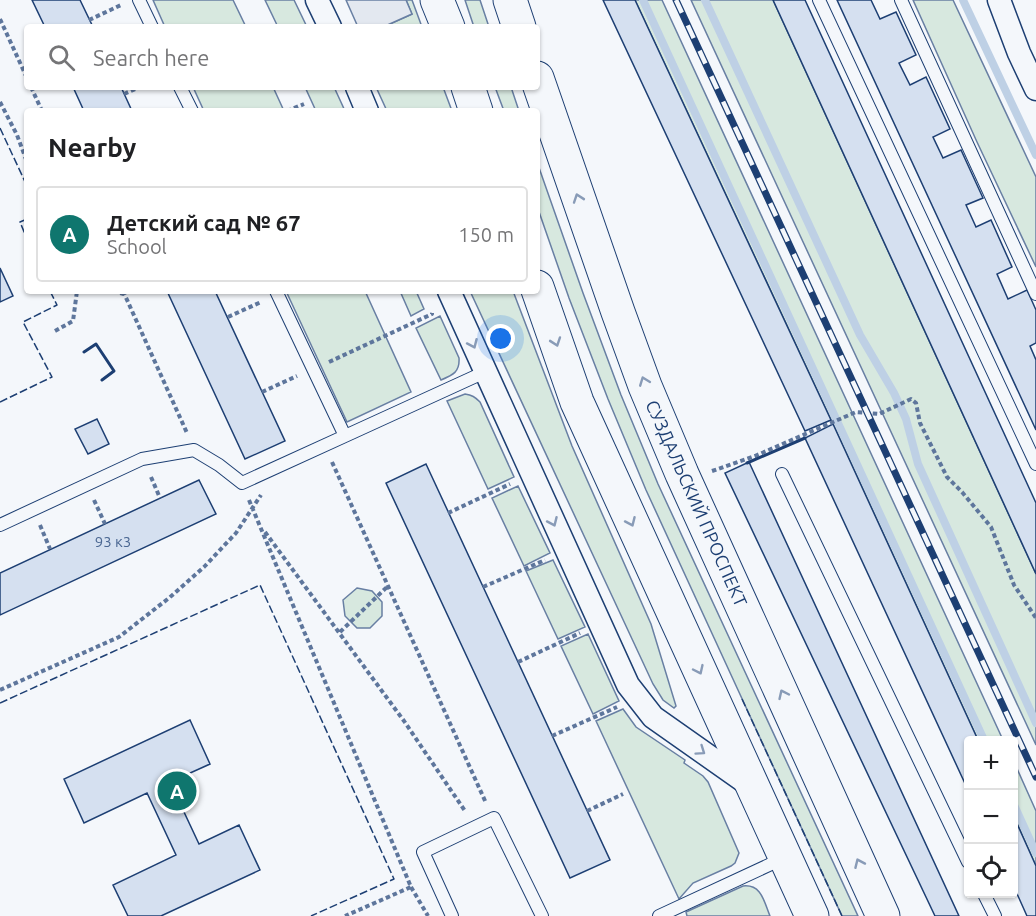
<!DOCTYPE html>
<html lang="en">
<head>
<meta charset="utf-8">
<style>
	:root { --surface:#fff; --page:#f6f6f6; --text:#202124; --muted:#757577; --line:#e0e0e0; --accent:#0f766e }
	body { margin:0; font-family:Ubuntu,sans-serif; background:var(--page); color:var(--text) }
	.controls { position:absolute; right:18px; bottom:18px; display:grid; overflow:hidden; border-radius:6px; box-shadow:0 2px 4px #0004 }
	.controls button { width:54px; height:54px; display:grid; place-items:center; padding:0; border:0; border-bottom:2px solid var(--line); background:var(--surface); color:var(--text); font:30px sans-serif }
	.you { position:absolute; left:501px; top:339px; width:21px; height:21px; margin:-15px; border:4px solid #fff; border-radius:50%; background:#1a73e8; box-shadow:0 0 0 9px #1a73e833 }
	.badge { display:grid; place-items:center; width:39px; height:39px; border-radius:50%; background:var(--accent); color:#fff; font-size:20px; font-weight:700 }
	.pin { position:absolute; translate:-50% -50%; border:3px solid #fff; box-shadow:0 2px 6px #0006 }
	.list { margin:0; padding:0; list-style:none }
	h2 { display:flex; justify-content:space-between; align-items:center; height:78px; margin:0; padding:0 24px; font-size:26px }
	h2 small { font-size:20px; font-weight:400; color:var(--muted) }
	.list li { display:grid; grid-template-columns:39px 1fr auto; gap:18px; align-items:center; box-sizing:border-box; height:96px; margin:0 12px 12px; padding:0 12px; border:2px solid var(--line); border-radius:6px }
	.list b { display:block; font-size:22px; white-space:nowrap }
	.list p { margin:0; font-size:20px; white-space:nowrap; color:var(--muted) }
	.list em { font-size:20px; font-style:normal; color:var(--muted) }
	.icon { flex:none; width:33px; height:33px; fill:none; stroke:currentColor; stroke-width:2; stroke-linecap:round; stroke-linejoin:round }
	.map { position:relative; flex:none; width:1036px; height:916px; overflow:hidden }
	.search { position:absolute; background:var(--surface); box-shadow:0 2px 4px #0004; left:24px; top:24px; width:516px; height:66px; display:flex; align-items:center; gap:15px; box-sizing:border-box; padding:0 21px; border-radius:6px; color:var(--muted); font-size:22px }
	.panel { position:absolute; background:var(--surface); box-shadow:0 2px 4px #0004; left:24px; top:108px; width:516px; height:186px; border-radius:6px }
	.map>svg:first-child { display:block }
	.green { fill:#d7e8df; stroke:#687fa3; stroke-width:1.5 }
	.parking { fill:#e3e8f0; stroke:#687fa3; stroke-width:1.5 }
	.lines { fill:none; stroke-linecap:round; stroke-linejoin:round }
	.stream { stroke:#bed0e5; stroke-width:8 }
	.building { fill:#d5e0f0; stroke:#1d3f73; stroke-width:1.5 }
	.service-casing { stroke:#1d3f73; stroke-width:14 }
	.minor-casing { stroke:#1d3f73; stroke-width:25 }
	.secondary-casing { stroke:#1d3f73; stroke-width:35 }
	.path { stroke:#5e769c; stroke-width:4; stroke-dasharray:4.5 3; stroke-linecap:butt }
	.service { stroke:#f4f7fb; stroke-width:12 }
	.minor { stroke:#f4f7fb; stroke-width:22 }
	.secondary { stroke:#f4f7fb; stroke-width:33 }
	.rail-casing { stroke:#1d3f73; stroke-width:7 }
	.rail { stroke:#f4f7fb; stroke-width:4.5; stroke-dasharray:14; stroke-linecap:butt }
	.fence { stroke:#1d3f73; stroke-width:1.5; stroke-dasharray:8 3; stroke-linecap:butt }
	.wall { stroke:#1d3f73; stroke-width:3 }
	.oneway { stroke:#889bb7 }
	.labels { text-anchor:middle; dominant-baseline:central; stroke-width:4.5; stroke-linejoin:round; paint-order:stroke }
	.number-label { font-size:15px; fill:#4b6792 }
	.street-label { font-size:18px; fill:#1d3f73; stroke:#f4f7fb }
</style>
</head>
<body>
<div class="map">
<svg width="1036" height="916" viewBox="0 0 1036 916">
	<rect width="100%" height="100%" fill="#f4f7fb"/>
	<!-- green -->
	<path class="green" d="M153,0h80l13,27h-81z
		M265,0h29l13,27h-29z
		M406,0h6l10,27h-39l29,-13z
		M465,0h15l9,27h-15z
		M635,0h27l341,740h-25l-145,-316z
		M691,0h82l263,574v171z
		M913,0h40l83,177v90l-59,-125z
		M193,87h80l11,24h-80z
		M305,87h29l11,24h-29z
		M376,87h67l9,24h-65z
		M495,87h16l8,24h-15z
		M537,162l46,131 38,102 37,89 200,432h-16l-196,-426 -38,-91 -39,-101 -32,-92z
		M286,291h79l46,101 -64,30z
		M400,291h16l8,18 -13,7z
		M470,291h43l59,155 79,178 25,82 -2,2 -11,-8 -10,-16z
		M440,316l19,42c1,14 -6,17 -18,22l-25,-52z
		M465,394c7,1 10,3 15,8l34,75 -26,12 -41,-88z
		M518,486l32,67 -26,13 -32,-68z
		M553,560l32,67 -27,12 -32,-68z
		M357,588l15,3 10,11v14l-12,12h-13l-12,-12 -2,-16z
		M588,634l31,67 -26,13 -32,-68z
		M623,709l13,18 49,33 -1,3 19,13 5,6 31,71 -4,10 -4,3 -38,17 -14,16 -83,-178z
		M1014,762l22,49v55l-22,-49z
		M743,886c19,-2 21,16 27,30h-83l-1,-4z"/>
	<!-- parking -->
	<path class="parking" d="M346,0h60l6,14 -29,13h-25z"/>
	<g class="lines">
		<!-- stream -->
		<path class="stream" d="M643,0l341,740
			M705,0l155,335 34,58 12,26 12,45 118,259
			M963,0l73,155
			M1014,805l22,48"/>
	</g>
	<!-- building -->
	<path class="building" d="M32,0h48l13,27h-48z
		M603,0h32l196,420 -26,11z
		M773,0h32l231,503v71z
		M837,0h34l9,19 16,-7 20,43 -17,8 11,22 16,-8 24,52 -17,8 10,21 18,-8 22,48 -17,7 10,22 15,-7 21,47 -15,7 11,25 19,-9 9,20v33l-6,3 6,14v70z
		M73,87h48l11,24h-48z
		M0,268l13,28 -13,6z
		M167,291h48l70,150 -40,18z
		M97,419l12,25 -21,10 -13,-25z
		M833,424l145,316h-10v50l-163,-352z
		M749,462l210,454h-24l-210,-443z
		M426,464l184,396 -40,18 -184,-395z
		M199,480l17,34 -216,101v-42z
		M190,720l20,44 -40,18 29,62 40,-19 21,45 -99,46h-33l-15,-31 63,-30 -29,-62 -63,30 -20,-44z
		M1014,817l22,49v50h-9l-13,-29z"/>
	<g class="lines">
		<!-- service casing -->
		<g class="service-casing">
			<path id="service" d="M139,0l13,27
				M819,0l217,464
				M901,0l135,294
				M180,87l12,24
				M276,291l69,145 140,-64
				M782,474l186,388
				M0,525l142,-66 52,-9 25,15 23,18 103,-47
				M984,894l11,22
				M452,916l-29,-64 71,-34 48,98
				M659,916l125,-58"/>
		</g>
		<!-- minor casing -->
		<g class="minor-casing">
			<path id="minor" d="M317,0l13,27
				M999,0l20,53 17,36
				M357,87l10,24
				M449,291l179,394 25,32 98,69"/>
		</g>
		<!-- secondary casing -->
		<g class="secondary-casing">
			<path id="secondary" d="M437,0l11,27
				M510,0l9,27
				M537,78l81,234 27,74 37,88 201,442
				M468,87l8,24
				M537,287l40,115 235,514"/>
		</g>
		<!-- path -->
		<path class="path" d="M0,19l27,59
			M89,20l32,-15
			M31,87l11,24
			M124,94l16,-7
			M0,102l17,33 10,27
			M287,111l17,-7
			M113,291l11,3
			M123,291l64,142
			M228,317l33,-15
			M55,331l18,-10 4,-30
			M329,362l103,-48v-1
			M262,392l35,-16
			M332,462l154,341
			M712,471l43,-15 101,-44 23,2 32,-15 5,4 4,20 27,54 15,15 29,35 23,58 22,33
			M151,477l9,21
			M94,500l11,24
			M249,500l162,387 -66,29
			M448,513l62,-29
			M40,525l10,24
			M265,532l139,189 61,90
			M483,587l62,-27
			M340,632l48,-46
			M518,662l62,-29
			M0,690l119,-53 50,-39 35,-31 32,-34 25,-38
			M552,736l65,-29
			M587,811l36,-17
			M411,887l17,29"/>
		<!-- service -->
		<use href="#service" class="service"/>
		<!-- minor -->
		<use href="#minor" class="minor"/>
		<!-- secondary -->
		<use href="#secondary" class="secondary"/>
		<!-- rail casing -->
		<g class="rail-casing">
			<path id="rail" d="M676,0l360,777"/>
		</g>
		<!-- rail -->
		<use href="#rail" class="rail"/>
		<!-- fence -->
		<path class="fence" d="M0,128l27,58
			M27,219l-7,3 7,17
			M0,402l52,-25 -29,-55 34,-17 -7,-14
			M742,699l100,217
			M0,703l260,-118 134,294 -83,37"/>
		<!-- wall -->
		<path class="wall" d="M84,352l12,-8 18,27 -12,9
			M747,463l58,-25"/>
	</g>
	<!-- one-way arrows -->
	<defs><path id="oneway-chevron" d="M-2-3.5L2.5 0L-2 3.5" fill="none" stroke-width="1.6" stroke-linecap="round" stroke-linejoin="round" transform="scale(1.5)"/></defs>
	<g class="oneway">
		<use href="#oneway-chevron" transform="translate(578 198) rotate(-109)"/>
		<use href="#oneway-chevron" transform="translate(556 342) rotate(71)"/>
		<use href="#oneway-chevron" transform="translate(473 344) rotate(66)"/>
		<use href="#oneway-chevron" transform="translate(644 381) rotate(-111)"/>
		<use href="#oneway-chevron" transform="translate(553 522) rotate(66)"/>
		<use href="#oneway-chevron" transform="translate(631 522) rotate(66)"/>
		<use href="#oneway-chevron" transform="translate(699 670) rotate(65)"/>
		<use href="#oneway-chevron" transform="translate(783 694) rotate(-115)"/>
		<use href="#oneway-chevron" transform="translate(701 751) rotate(35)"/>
		<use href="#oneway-chevron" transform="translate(859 863) rotate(-114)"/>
	</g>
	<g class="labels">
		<!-- number labels -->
		<g class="number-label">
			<text x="113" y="541">93 к3</text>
		</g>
		<!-- street labels -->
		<g class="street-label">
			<text transform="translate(697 503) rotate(66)">СУЗДАЛЬСКИЙ ПРОСПЕКТ</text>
		</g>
	</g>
</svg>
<div class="controls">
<button>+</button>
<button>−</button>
<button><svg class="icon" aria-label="locate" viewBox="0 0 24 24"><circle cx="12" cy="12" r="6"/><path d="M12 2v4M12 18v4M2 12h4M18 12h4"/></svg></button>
</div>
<div class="you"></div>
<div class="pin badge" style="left:177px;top:791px">A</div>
<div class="search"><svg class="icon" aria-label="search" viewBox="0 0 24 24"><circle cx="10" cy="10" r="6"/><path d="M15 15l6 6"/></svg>Search here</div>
<section class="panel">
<h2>Nearby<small></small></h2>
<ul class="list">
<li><span class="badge">A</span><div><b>Детский сад № 67</b><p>School</p></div><em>150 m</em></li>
</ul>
</section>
</div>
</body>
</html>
